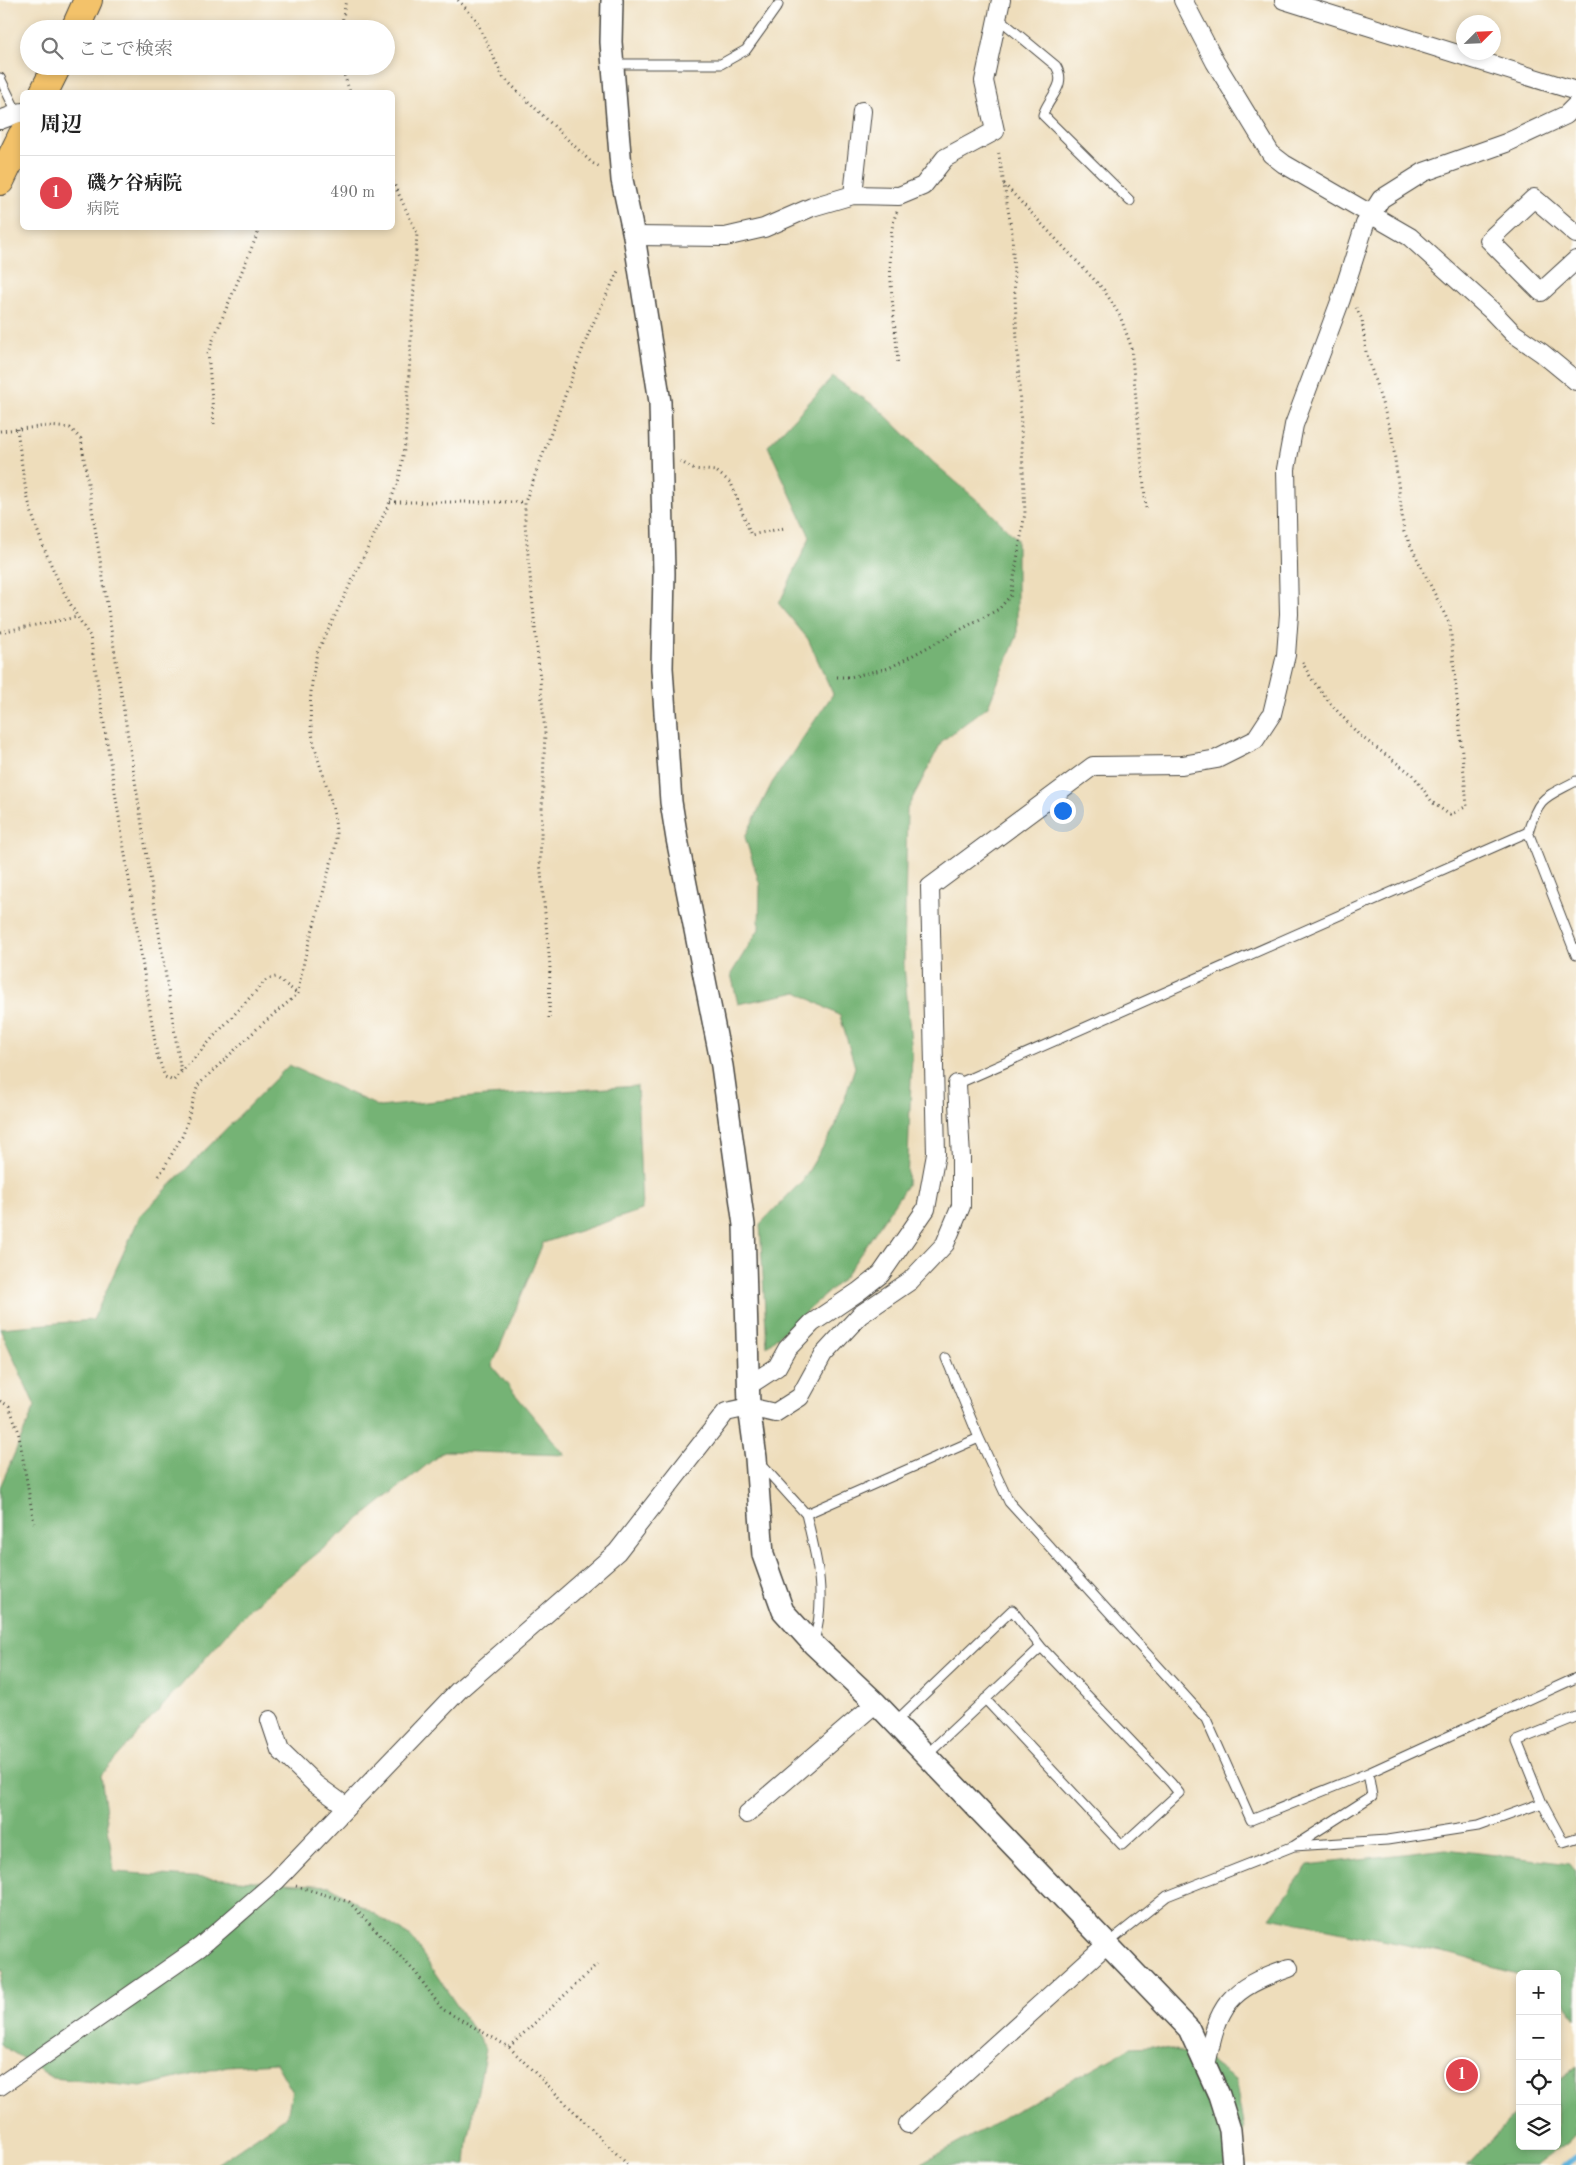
<!DOCTYPE html>
<html lang="ja">
<head>
<meta charset="utf-8">
<style>
	:root { --surface:#fff; --page:#f6f6f6; --text:#222; --muted:#767676; --line:#e0e0e0; --accent:#1f6fb2 }
	body { margin:0; font-family:"Old Standard TT","Noto Serif JP",serif; background:var(--page); color:var(--text) }
	.controls { position:absolute; right:15px; bottom:15px; display:grid; overflow:hidden; border-radius:8px; box-shadow:0 2px 8px #0003 }
	.controls button { width:45px; height:45px; display:grid; place-items:center; padding:0; border:0; border-bottom:1px solid var(--line); background:var(--surface); color:var(--text); font:25px sans-serif }
	.compass { position:absolute; left:1456px; top:15px; width:45px; height:45px; border-radius:50%; background:var(--surface); box-shadow:0 2px 8px #0003; rotate:66deg }
	.you { position:absolute; left:1062px; top:810px; width:18px; height:18px; margin:-12px; border:4px solid #fff; border-radius:50%; background:#1a73e8; box-shadow:0 0 0 8px #1a73e833 }
	.badge { display:grid; place-items:center; width:32px; height:32px; border-radius:50%; background:var(--accent); color:#fff; font-size:16px; font-weight:700 }
	.pin { position:absolute; translate:-50% -50%; border:2px solid #fff; box-shadow:0 1px 5px #0006 }
	.list { margin:0; padding:0; list-style:none }
	h2 { display:flex; justify-content:space-between; align-items:center; height:65px; margin:0; padding:0 20px; font-size:21px }
	h2 small { font-size:16px; font-weight:400; color:var(--muted) }
	.list li { display:grid; grid-template-columns:32px 1fr auto; gap:15px; align-items:center; box-sizing:border-box; height:75px; padding:0 20px; border-top:1px solid var(--line) }
	.list b { display:block; font-size:19px; white-space:nowrap }
	.list p { margin:0; font-size:16px; white-space:nowrap; color:var(--muted) }
	.list em { font-size:16px; font-style:normal; color:var(--muted) }
	.icon { flex:none; width:28px; height:28px; fill:none; stroke:currentColor; stroke-width:2; stroke-linecap:round; stroke-linejoin:round }
	.map { position:relative; flex:none; width:1576px; height:2165px; overflow:hidden }
	.search { position:absolute; background:var(--surface); box-shadow:0 2px 8px #0003; left:20px; top:20px; width:375px; height:55px; display:flex; align-items:center; gap:12px; box-sizing:border-box; padding:0 18px; border-radius:28px; color:var(--muted); font-size:19px }
	.panel { position:absolute; background:var(--surface); box-shadow:0 2px 8px #0003; left:20px; top:90px; width:375px; height:140px; border-radius:8px }
	.map>svg:first-child { display:block }
	.forest { fill:#74b374; stroke:#506f50 }
	.lines { fill:none; stroke-linecap:round; stroke-linejoin:round }
	.stream { stroke:#61b3dc; stroke-width:5.5 }
	.service-casing { stroke:#484641; stroke-width:11 }
	.minor-casing { stroke:#484641; stroke-width:20 }
	.tertiary-casing { stroke:#484641; stroke-width:24 }
	.primary-casing { stroke:#484641; stroke-width:30 }
	.path { stroke:#484641; stroke-width:3; stroke-dasharray:1 4; stroke-linecap:butt }
	.service { stroke:#fff; stroke-width:9 }
	.minor { stroke:#fff; stroke-width:18 }
	.tertiary { stroke:#fff; stroke-width:21 }
	.primary { stroke:#f3c26a; stroke-width:28 }
</style>
</head>
<body>
<div class="map">
<svg width="1576" height="2165" viewBox="0 0 1576 2165">
	<rect width="100%" height="100%" fill="#fdfcf7"/>
	<filter id="ink" filterUnits="userSpaceOnUse"><feTurbulence type="fractalNoise" baseFrequency=".02" numOctaves="2"/><feDisplacementMap in="SourceGraphic" scale="10" xChannelSelector="R" yChannelSelector="G"/><feConvolveMatrix kernelMatrix="1 2 1 2 8 2 1 2 1" color-interpolation-filters="sRGB"/></filter>
	<filter id="wash" filterUnits="userSpaceOnUse"><feTurbulence type="fractalNoise" baseFrequency=".0096" numOctaves="4" result="noise"/><feDisplacementMap in="SourceGraphic" scale="20" xChannelSelector="R" yChannelSelector="G"/><feGaussianBlur stdDeviation="1.12" result="paint"/><feColorMatrix in="noise" values="0 0 0 0 0 0 0 0 0 0 0 0 0 0 0 0 0 1.4 0 .05"/><feComposite in="paint" operator="in"/></filter>
	<g filter="url(#wash)">
		<rect width="100%" height="100%" fill="#edb"/>
		<!-- forest -->
		<path class="forest" d="M833,377l46,32 55,54 50,43 33,33v97l-29,70 -46,35 -35,68 -3,156 8,89 -5,131 -63,93 -77,68 -7,-122 43,-44 32,-53 20,-60 -15,-51 -42,-24 -60,12 -7,-30 28,-45 1,-44 -15,-48 27,-54 61,-89 -25,-55 -29,-35 31,-67 -42,-91z
			M289,1065l91,42 93,-10 164,-11 5,124 -99,33 -51,123 73,89 -121,-4 -193,156 -150,168 13,97 216,14 81,51 75,112 -18,92 -2,24h-251l72,-49 5,-25 -16,-28 -49,3 -86,21 -88,-9 -53,-34v-57l3,-18 -3,1v-483l35,-81 -35,-78 93,-8 47,-104z
			M1446,1849l124,15 6,8v146l-19,-25v-19h-37l-65,-19 -185,-38 38,-52z
			M1153,2046l48,9 34,25 9,49 -16,36h-309l212,-118z
			M1576,2068v67l-40,30h-68l52,-56v37h37v-64z"/>
		<g class="lines">
			<!-- stream -->
			<path class="stream" d="M1565,2165l11,-8"/>
		</g>
	</g>
	<g filter="url(#ink)">
		<g class="lines">
			<!-- service casing -->
			<g class="service-casing">
				<path id="service" d="M997,17l59,49c12,20 -8,31 -13,49l87,86
					M613,64h108l25,-14 32,-45
					M0,78l17,35
					M1528,832c11,-36 16,-34 48,-51
					M957,1084l571,-252 48,123
					M946,1358l33,80 30,64 197,217 45,101 117,-47 208,-95
					M760,1463l46,51 173,-76
					M806,1514c11,45 21,81 8,127
					M985,1699l137,146 57,-52 -8,-10 -130,-136
					M895,1722l117,-112 29,37 -115,108
					M1542,1803l21,39 13,-4
					M1294,1846l93,-6 91,-14 64,-23 -25,-62 59,-24
					M1108,1943l59,-47 127,-50 78,-50 -4,-23"/>
			</g>
			<!-- minor casing -->
			<g class="minor-casing">
				<path id="minor" d="M1183,0l32,62 56,92 13,10 126,73 81,73 22,23 29,20 34,28
					M1284,0l292,91
					M0,120l22,-8
					M853,195l9,-84
					M1576,234l-42,-36 -45,42 52,52 35,-32
					M634,236l91,1 39,-9 48,-21 41,-12 46,1 24,-10 22,-28 50,-27 -11,-50 17,-81
					M748,1386l29,-19 10,-18 25,-26 46,-31 23,-18 45,-65 10,-55 -6,-267 163,-121 89,-1 35,-6 38,-19 17,-26 14,-59 3,-41 -3,-145 8,-44 47,-126 24,-75 16,-25 43,-27 82,-29 60,-28 10,-10
					M270,1720l10,30 35,34 32,23
					M747,1814l129,-111
					M1206,2066c12,-62 22,-77 83,-98
					M0,2086l200,-139 76,-66 183,-191 158,-138 109,-140 23,-5 26,6 25,-16 23,-42 37,-40 50,-34 35,-37 16,-38v-48l-4,-74
					M908,2124l200,-181"/>
			</g>
			<!-- tertiary casing -->
			<g class="tertiary-casing">
				<path id="tertiary" d="M612,0l-1,42 11,138 12,56 26,166 4,171 -2,95 9,134 6,37 45,227 22,159 5,182 7,51 7,97 20,56 30,33 63,59 313,326 30,66 11,35 3,35"/>
			</g>
			<!-- primary casing -->
			<g class="primary-casing">
				<path id="primary" d="M75,29l13,-29
					M44,92l13,-26
					M0,181l22,-45"/>
			</g>
			<!-- path -->
			<path class="path" d="M458,0l17,18 28,59 89,86 10,5
				M341,29l5,-29
				M341,66l9,26
				M1004,184l100,106 16,26 11,30 15,162
				M897,212c-15,28 -1,116 1,151
				M214,424l-6,-72 52,-124
				M17,429c3,20 5,41 9,61 9,45 38,109 64,146l67,418 8,23 8,4 94,-102 9,-2 22,17
				M0,431l48,-5 22,2 11,11 100,633
				M680,461l13,8 23,2 15,12 20,52 33,-7
				M390,502h135
				M0,632l77,-15
				M1302,662l9,16 19,25 29,32 54,40 20,28 17,12 17,-9 -17,-181 -46,-93 -12,-97 -26,-83 -4,-33 -6,-11
				M837,677h13l39,-9 110,-59 12,-14 14,-82 -13,-280 -14,-84
				M549,1018l1,-53 -10,-103 5,-130 -20,-209v-21l64,-170 30,-63
				M159,1176l24,-41 15,-50 63,-60 37,-31c5,-41 21,-80 30,-121 3,-11 8,-23 8,-34 1,-33 -15,-64 -22,-96 -7,-29 -3,-61 3,-90l73,-151 9,-23 6,-35 12,-211 -25,-53
				M0,1401l9,5 9,24 16,93
				M296,1886l53,16 67,71 26,36 67,38 119,118
				M509,2047l88,-82"/>
			<!-- service -->
			<use href="#service" class="service"/>
			<!-- minor -->
			<use href="#minor" class="minor"/>
			<!-- tertiary -->
			<use href="#tertiary" class="tertiary"/>
			<!-- primary -->
			<use href="#primary" class="primary"/>
		</g>
	</g>
</svg>
<div class="controls">
<button>+</button>
<button>−</button>
<button><svg class="icon" aria-label="locate" viewBox="0 0 24 24"><circle cx="12" cy="12" r="6"/><path d="M12 2v4M12 18v4M2 12h4M18 12h4"/></svg></button>
<button><svg class="icon" aria-label="layers" viewBox="0 0 24 24"><path d="M12 4l9 5-9 5-9-5zM3 14l9 5 9-5"/></svg></button>
</div>
<svg class="compass" viewBox="-18 -18 36 36"><path d="M0-13l5 13h-10z" fill="#e53935"/><path d="M0 13l5-13h-10z" fill="#767676"/></svg>
<div class="you"></div>
<div class="pin badge" style="left:1462px;top:2075px;background:#e0444e">1</div>
<div class="search"><svg class="icon" aria-label="search" viewBox="0 0 24 24"><circle cx="10" cy="10" r="6"/><path d="M15 15l6 6"/></svg>ここで検索</div>
<section class="panel">
<h2>周辺<small></small></h2>
<ul class="list">
<li><span class="badge" style="background:#e0444e">1</span><div><b>磯ケ谷病院</b><p>病院</p></div><em>490 m</em></li>
</ul>
</section>
</div>
</body>
</html>
